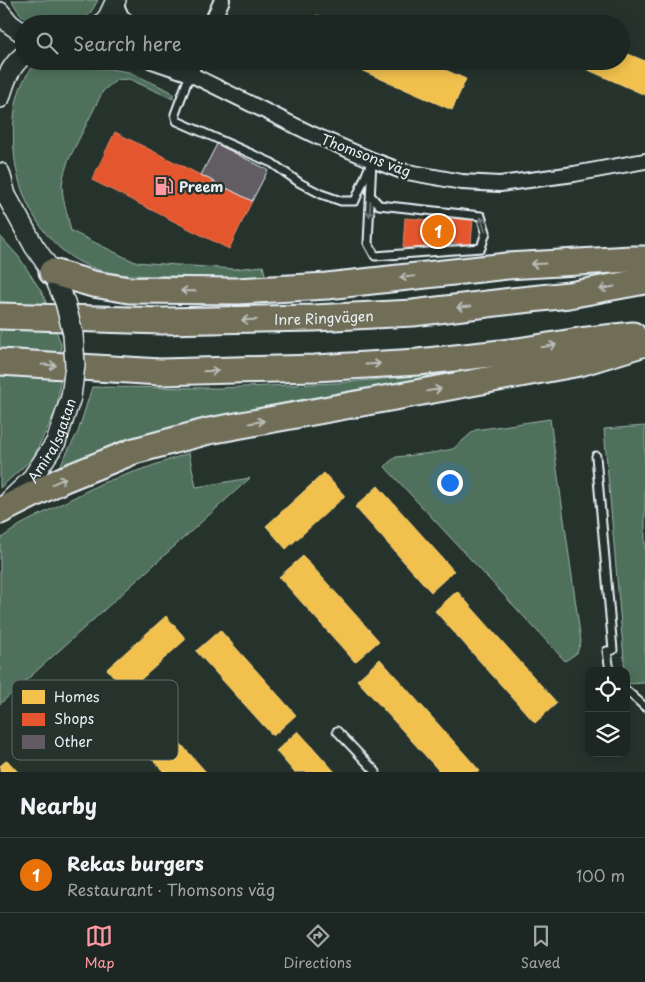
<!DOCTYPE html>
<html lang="en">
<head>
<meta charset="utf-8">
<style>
	:root { --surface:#1c2622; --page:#252e2a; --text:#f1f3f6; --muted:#a0a5a5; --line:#3a4340; --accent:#ff9aa2 }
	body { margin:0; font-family:"Playpen Sans",sans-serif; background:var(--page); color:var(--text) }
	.controls { position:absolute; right:15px; bottom:15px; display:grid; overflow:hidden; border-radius:10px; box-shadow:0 2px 12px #0003 }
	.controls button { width:45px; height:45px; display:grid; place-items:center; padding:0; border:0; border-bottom:1px solid var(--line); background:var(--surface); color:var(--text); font:25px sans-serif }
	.you { position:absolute; left:449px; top:482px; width:18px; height:18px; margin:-12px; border:4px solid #fff; border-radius:50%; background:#1a73e8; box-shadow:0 0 0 8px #1a73e833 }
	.badge { display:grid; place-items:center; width:32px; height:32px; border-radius:50%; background:var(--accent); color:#fff; font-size:16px; font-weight:700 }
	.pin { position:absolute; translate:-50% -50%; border:2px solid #fff; box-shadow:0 1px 5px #0006 }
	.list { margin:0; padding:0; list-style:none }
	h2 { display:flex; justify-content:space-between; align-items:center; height:65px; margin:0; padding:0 20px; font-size:21px }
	h2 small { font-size:16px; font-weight:400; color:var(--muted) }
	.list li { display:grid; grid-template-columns:32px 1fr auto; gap:15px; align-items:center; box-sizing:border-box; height:75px; padding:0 20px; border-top:1px solid var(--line) }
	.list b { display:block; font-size:19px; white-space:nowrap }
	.list p { margin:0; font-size:16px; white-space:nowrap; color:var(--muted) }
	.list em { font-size:16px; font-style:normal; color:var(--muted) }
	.icon { flex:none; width:28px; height:28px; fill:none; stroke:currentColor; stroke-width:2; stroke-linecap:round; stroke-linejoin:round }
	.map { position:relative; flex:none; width:645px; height:772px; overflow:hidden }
	.search { position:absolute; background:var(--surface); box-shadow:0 2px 12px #0003; left:15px; right:15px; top:15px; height:55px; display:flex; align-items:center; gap:12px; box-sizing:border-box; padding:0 18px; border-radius:28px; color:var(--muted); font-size:19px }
	.sheet { height:140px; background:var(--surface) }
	nav { display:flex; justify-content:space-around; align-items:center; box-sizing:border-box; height:70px; border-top:1px solid var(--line); background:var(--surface); font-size:14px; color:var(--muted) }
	nav a { display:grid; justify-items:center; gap:2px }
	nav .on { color:var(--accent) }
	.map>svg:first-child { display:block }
	.green { fill:#4f715c; stroke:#9cb1aa }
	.homes { fill:#f2c14e; stroke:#efcf81 }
	.shops { fill:#e4572e; stroke:#e5856b }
	.building { fill:#625b64; stroke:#e8f1f8 }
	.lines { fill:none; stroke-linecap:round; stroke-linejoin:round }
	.service-casing { stroke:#e8f1f8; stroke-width:11 }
	.minor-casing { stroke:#e8f1f8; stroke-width:18 }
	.secondary-casing { stroke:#e8f1f8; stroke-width:22 }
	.motorway-casing { stroke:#e8f1f8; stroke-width:29 }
	.service { stroke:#26332d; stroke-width:7 }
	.minor { stroke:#26332d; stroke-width:14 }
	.secondary { stroke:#26332d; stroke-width:19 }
	.motorway { stroke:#716e59; stroke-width:25 }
	.secondary-bridge-casing { stroke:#e8f1f8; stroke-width:22; stroke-linecap:butt }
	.secondary-bridge { stroke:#26332d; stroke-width:19 }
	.oneway { stroke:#6a7674 }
	.oneway2 { stroke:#b8bdb8 }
	.labels { text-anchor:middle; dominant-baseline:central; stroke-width:5; stroke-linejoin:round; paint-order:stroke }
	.street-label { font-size:14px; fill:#e8f1f8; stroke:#26332d }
	.poi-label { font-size:14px; font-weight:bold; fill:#e8f1f8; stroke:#26332d; text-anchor:start }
	.key { fill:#26332d; stroke:#606c6a; stroke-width:1 }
	.key-label { font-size:14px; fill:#e8f1f8 }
</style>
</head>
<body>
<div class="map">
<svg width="645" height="772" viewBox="0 0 645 772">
	<rect width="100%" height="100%" fill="#26332d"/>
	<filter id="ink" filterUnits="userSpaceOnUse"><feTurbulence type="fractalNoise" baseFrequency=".02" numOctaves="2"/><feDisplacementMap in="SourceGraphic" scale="10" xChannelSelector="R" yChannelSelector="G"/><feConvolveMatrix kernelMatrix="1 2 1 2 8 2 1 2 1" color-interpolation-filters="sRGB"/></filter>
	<g filter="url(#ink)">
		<!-- green -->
		<path class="green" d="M12,0h86c-5,9 -10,19 -20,23 -4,1 -43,2 -46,0 -8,-3 -17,-15 -20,-23z
			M36,64l74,5 19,3 41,19 3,3v5l-44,-20 -13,1 -13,11 -35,70 -4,13 -2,11 1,12 8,34 64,31 99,7 29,-3 3,12c-31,0 -63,-1 -95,-2 -27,-1 -58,1 -83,-10 -44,-18 -72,-71 -74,-116 -2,-28 0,-66 22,-86z
			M0,236l19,21 24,37 18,50v30l-4,34 -24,50 -33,30z
			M570,361l-517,112 9,-11 16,-30 14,-45 128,1 117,-5 45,-4z
			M550,419l31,222 -4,12 -12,8 -180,-194 3,-4 8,-6 36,-4 21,-4 22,-19z
			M645,426v257l-19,1v-13h-1l-21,-242z
			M189,453l7,34 54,-9 -250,226v-165l20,-14 82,-42z"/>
		<!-- homes -->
		<path class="homes" d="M317,15l21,9h-25z
			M621,51l24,10v34l-77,-34h53z
			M340,61h85l41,18 -14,31z
			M324,473l21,23 -59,53 -20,-23z
			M378,486l76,85 -23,21 -76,-85z
			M303,556l76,85 -24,21 -76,-85z
			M457,591l100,112 -22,20 -100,-112z
			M166,616l20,23 -59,53 -20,-23z
			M220,630l76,85 -23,21 -77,-85z
			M380,659l100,112 -1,1h-39l-83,-92z
			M142,700l14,16 50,56h-42l-46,-51z
			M298,731l11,12 26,29h-41l-18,-21z
			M7,760l11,12h-18v-6z"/>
		<!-- shops -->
		<path class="shops" d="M115,132l137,69 -23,48 -137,-69z
			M433,217l40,2 -2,25 -39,-2v7l-29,-2 2,-29 28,2z"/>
		<!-- building -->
		<path class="building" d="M217,144l51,26 -16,31 -51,-26z"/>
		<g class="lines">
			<!-- service casing -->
			<g class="service-casing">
				<path id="service" d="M190,74l-15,40 2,7 95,42 28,20 21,11 20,7h14l15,-36
					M371,196l8,9 102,11 5,16 -5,16 -106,8 -7,-13 4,-83
					M596,456l17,194 -6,1 3,20
					M626,690l19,17
					M337,731l39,41"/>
			</g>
			<!-- minor casing -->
			<g class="minor-casing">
				<path id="minor" d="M115,3l6,13 8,8
					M211,24l11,-24
					M152,61l38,13 122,60 60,26 30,11 60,11 38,2 74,-10 71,-13
					M190,74l5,-13"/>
			</g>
			<!-- secondary casing -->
			<g class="secondary-casing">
				<g id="secondary">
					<path d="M0,12l10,12 14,10"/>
					<path d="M102,24l6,-7 8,-17"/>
					<path d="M0,98c5,-17 10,-32 24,-43"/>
					<path d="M0,173l6,22 28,51 18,26 13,30"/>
					<path id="s1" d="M10,500l20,-19 26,-39 15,-45"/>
				</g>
			</g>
			<!-- motorway casing -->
			<g class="motorway-casing">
				<g id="motorway">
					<path d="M52,272l41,12 36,6 108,1 90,-5 180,-20 124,-7h14"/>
					<path id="s2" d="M0,316l162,5 152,-3 99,-5 99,-12 57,-6 76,-14"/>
					<path d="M0,362l160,10 155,-4 103,-6 100,-11 61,-10 54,-6"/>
					<path d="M0,511l62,-31 72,-29 75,-20 371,-68 65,-20"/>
				</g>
			</g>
			<!-- service -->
			<use href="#service" class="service"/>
			<!-- minor -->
			<use href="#minor" class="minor"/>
			<!-- secondary -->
			<use href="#secondary" class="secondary"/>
			<!-- motorway -->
			<use href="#motorway" class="motorway"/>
			<!-- secondary-bridge casing -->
			<g class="secondary-bridge-casing">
				<path id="secondary-bridge" d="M65,302l8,32 2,31 -4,32"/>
			</g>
			<!-- secondary-bridge -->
			<use href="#secondary-bridge" class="secondary-bridge"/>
		</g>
		<!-- one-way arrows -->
		<defs><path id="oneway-shaft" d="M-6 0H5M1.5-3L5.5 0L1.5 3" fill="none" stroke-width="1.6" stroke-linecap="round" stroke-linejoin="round" transform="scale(1.25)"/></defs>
		<g class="oneway">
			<use href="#oneway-shaft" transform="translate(370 209) rotate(93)"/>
			<use href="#oneway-shaft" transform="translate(483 224) rotate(-108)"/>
		</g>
		<g class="oneway2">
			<use href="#oneway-shaft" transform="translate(538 264) rotate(177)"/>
			<use href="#oneway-shaft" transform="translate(407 277) rotate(174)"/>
			<use href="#oneway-shaft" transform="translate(607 288) rotate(169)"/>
			<use href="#oneway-shaft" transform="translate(188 291) rotate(-179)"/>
			<use href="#oneway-shaft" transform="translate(464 307) rotate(174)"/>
			<use href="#oneway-shaft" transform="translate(249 320) rotate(179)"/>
			<use href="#oneway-shaft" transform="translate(549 346) rotate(-9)"/>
			<use href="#oneway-shaft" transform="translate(373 364) rotate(-3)"/>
			<use href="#oneway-shaft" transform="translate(49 365) rotate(4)"/>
			<use href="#oneway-shaft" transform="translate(211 371) rotate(-2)"/>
			<use href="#oneway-shaft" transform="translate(434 390) rotate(-10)"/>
			<use href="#oneway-shaft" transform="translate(257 422) rotate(-10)"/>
			<use href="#oneway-shaft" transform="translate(59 481) rotate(-25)"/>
		</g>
	</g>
	<!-- icons -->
	<defs>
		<g id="fuel-bare" transform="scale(1.5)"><path d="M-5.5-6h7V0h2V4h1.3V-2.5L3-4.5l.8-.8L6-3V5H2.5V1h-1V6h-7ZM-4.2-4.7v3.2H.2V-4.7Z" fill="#ff9aa2" stroke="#26332d" stroke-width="2.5" paint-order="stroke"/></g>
	</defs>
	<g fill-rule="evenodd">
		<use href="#fuel-bare" x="164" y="186"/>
	</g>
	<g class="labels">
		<!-- street labels -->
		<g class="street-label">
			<text transform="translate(366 155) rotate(21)">Thomsons väg</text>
			<text stroke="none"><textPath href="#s2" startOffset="324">Inre Ringvägen</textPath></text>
			<text stroke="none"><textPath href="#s1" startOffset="74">Amiralsgatan</textPath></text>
		</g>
		<!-- poi labels -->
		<g class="poi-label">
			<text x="179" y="186">Preem</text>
		</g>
	</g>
	<!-- legend -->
	<rect x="12" y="680" width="166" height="80" rx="8" class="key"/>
	<rect x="22" y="690" width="23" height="14" fill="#f2c14e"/>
	<rect x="22" y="713" width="23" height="13" fill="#e4572e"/>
	<rect x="22" y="735" width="23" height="14" fill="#625b64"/>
	<g class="key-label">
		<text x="54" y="702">Homes</text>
		<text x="54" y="724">Shops</text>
		<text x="54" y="747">Other</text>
	</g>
</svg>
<div class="controls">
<button><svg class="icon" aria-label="locate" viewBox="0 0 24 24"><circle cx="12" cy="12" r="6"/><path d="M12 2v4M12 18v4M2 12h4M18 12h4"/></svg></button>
<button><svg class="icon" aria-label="layers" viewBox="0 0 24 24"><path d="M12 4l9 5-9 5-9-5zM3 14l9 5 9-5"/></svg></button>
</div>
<div class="you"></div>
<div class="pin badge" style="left:438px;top:231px;background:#e8710a">1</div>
<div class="search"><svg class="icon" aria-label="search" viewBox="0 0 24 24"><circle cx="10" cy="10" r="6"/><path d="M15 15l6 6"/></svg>Search here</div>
</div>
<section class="sheet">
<h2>Nearby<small></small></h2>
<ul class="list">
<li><span class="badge" style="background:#e8710a">1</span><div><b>Rekas burgers</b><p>Restaurant · Thomsons väg</p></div><em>100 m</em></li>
</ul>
</section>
<nav>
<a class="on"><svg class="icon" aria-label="map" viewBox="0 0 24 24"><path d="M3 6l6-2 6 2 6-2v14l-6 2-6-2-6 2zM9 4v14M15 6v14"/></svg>Map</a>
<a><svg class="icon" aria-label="directions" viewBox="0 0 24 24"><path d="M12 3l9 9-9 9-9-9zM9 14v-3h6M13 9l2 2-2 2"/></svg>Directions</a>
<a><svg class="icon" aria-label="saved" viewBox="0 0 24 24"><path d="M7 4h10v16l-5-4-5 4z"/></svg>Saved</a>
</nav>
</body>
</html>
